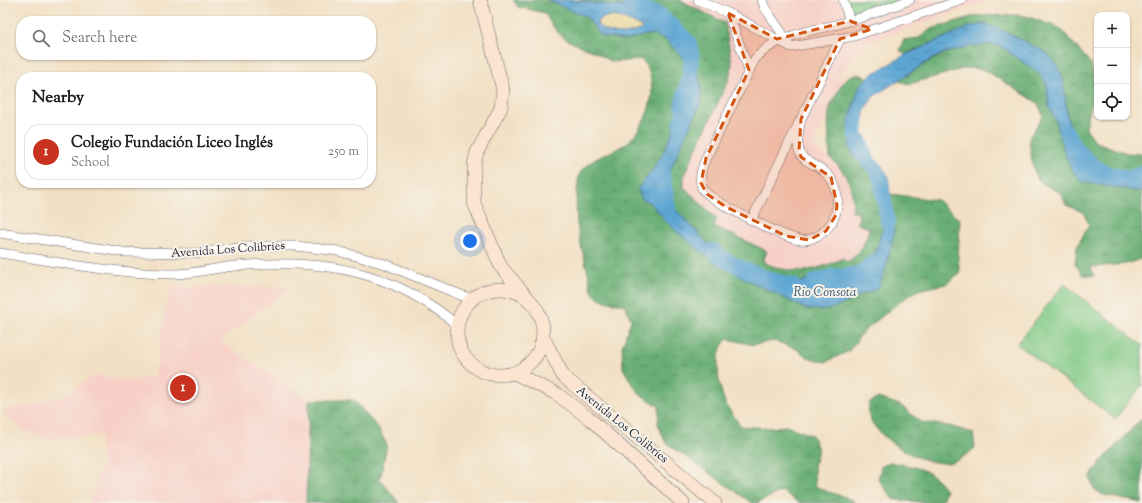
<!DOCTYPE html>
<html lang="en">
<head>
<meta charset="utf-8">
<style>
	:root { --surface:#fff; --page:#f6f6f6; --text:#202124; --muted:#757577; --line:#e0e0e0; --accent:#c8321e }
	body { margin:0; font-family:"Sorts Mill Goudy",serif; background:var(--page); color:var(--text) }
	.controls { position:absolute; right:12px; top:12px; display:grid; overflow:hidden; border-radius:8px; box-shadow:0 1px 3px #0004 }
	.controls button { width:36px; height:36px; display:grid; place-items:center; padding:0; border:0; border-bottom:1px solid var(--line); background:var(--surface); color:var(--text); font:20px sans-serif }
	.you { position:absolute; left:470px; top:241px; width:14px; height:14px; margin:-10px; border:3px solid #fff; border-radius:50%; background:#1a73e8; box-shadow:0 0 0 6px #1a73e833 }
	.badge { display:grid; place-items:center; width:26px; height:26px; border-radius:50%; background:var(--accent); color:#fff; font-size:13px; font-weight:700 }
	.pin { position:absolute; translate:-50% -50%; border:2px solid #fff; box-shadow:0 1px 4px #0006 }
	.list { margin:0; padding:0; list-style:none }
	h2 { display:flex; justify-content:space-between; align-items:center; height:52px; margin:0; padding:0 16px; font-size:17px }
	h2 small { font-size:13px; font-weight:400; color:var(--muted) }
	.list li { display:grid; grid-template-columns:26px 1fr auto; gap:12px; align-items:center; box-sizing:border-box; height:56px; margin:0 8px 8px; padding:0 8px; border:1px solid var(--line); border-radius:16px }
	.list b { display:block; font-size:15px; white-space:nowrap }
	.list p { margin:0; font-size:13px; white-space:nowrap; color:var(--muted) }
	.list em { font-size:13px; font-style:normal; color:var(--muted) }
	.icon { flex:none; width:22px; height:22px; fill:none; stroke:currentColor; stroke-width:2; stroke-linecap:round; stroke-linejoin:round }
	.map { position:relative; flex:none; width:1142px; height:503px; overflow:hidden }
	.search { position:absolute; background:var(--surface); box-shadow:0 1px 3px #0004; left:16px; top:16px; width:360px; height:44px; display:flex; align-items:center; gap:10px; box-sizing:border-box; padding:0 14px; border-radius:16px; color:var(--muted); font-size:15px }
	.panel { position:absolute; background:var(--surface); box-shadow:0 1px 3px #0004; left:16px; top:72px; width:360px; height:116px; border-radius:16px }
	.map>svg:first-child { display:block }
	.built { fill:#f7d1c8 }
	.forest { fill:url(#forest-crowns); stroke:#466858 }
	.sand { fill:url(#sand-dots); stroke:#887e6c }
	.park { fill:url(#park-tufts); stroke:#527661 }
	.garden { fill:#82ca87; stroke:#527661 }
	.water { fill:url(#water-ripples); stroke:#3e6487; fill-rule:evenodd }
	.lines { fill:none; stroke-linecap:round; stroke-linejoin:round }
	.river { stroke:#5ba5d3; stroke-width:15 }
	.street-casing { stroke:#6b646b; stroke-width:10 }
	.secondary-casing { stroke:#6b646b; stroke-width:14 }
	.street { stroke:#fff; stroke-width:9 }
	.secondary { stroke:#fce5d0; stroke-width:13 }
	.marked { fill:#d45411; fill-opacity:0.2; stroke:#d45411; stroke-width:3; stroke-dasharray:8 5; stroke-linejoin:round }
	.labels { text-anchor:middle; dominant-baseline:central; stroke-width:4; stroke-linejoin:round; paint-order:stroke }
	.street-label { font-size:12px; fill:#22223b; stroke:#f7f3e8 }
	.water-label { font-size:13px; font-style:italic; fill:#395678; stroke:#f7f3e8 }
</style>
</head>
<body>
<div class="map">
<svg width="1142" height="503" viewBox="0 0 1142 503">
	<defs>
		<pattern id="forest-crowns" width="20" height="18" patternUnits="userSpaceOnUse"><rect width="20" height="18" fill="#69ae74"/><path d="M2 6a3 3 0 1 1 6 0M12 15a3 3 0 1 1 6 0" fill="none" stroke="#568d60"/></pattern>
		<pattern id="sand-dots" width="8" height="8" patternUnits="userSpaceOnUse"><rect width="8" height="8" fill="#eeda9e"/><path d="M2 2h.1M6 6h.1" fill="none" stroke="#ccbb89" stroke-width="1.8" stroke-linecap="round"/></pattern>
		<pattern id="park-tufts" width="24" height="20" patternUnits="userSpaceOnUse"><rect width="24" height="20" fill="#82ca87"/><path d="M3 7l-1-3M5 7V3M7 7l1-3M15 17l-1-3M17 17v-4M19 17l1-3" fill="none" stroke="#70ad75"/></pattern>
		<pattern id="water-ripples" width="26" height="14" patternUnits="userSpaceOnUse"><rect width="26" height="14" fill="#5ba5d3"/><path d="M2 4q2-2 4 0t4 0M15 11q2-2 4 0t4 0" fill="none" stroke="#4b86ac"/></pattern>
	</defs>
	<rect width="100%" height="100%" fill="#f7f3e8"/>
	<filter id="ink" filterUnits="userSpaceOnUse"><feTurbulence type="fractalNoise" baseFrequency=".025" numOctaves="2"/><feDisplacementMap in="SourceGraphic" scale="8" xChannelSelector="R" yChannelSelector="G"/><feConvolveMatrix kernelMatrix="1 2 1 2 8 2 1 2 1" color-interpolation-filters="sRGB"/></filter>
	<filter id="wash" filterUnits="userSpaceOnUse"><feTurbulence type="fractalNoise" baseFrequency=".012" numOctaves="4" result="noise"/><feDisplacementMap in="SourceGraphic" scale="16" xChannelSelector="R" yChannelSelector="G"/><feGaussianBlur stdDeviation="0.9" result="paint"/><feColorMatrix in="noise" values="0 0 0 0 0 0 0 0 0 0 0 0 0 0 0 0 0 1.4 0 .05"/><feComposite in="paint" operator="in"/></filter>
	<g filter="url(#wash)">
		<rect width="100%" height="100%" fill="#f2e0c4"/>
		<!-- built -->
		<path class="built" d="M680,0h311l-124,43 -31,33 8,4 -31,63 4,7 13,8 16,17 5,15 1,22 8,1 9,15 -3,16 -8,12 -11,6 -4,-4 -16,8 -19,4 -17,1 -14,-2 -14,-7 4,-11 -53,-25 3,-8 -33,-31v-12l45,-96 3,-15z
			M170,286l121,1 -71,54 89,59 -3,103h-216l12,-38 -2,-30 -53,4 -24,-9 -22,-19 61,-14 33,-22 33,5 26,-3z"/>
		<!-- forest -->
		<path class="forest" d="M513,0h34l31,12 9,5 14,19 24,4 26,-6 14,5 22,22c-4,49 -15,90 -49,127l3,10 8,4 26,28 38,31 93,48 38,-5 18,-10 11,-3 12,-21 9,-37 -4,-39 47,6 23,20 -2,39 2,14 -14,11 -28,6 -20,13 -35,29 -14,19 -23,11 -17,-4 -14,-10 -21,-7 -21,4 -25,-6c-15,11 -10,43 -5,58 3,10 12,21 18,29l28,2 17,-2 26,9 6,14 -4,17 1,19c12,10 28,8 41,18h-57l-17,-12 -25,12h-5l-87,-61 -7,-18 1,-18 -18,-11 -9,-11 -9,-16 -1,-21 9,-27 -6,-15c-11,-2 -23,-3 -31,-11 -4,-4 -4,-15 -6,-21 -8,-31 -14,-50 -11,-83 1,-5 1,-11 2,-15 10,-19 35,-21 50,-34 21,-20 33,-59 12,-82 -9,1 -22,4 -31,2 -5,-2 -9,-6 -13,-8 -26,-11 -40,-14 -52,-40l-27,-6z
			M572,0h108l45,23 7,41 -3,15 -45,96v12l33,32 -3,7 53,25 -4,11c29,14 52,10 80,-4l4,4c14,-9 18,-18 22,-34l-11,-4 1,-11 -7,-1c3,-22 -5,-40 -22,-54 0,-16 -4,-35 0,-50 1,-5 5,-10 7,-15 7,-13 15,-25 30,-15l-8,9 -10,35 1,26 6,11 18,8 6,10 7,37 -12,40 -15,19 -16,3 -30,1 -20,8 -22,-5 -42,-18 -18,-14 -36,-38 -8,-14 -2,-5 3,-19 32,-70v-18l-9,-27 -12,-24 -10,-10 -29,-14z
			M1016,15l10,1 34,12 31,36 4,22 -9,42 10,14 31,11 15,1v23l-12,1 -21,-4 -28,-13 -6,-13 -8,-33 -4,-36 -6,-14 -10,-12 -12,-6 -52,-23 -14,3 -64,27 -5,-3 3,-11 16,-2 12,-9 43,-13z
			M991,44l11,3 39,27 6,11 2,22 7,13 8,30 51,38 27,4 -1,67 -16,5 -34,3 3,9 -12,-1 -7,-12 2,-16 12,-23 -6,-12 -17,-7 -5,-12 -18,-9 -6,-5 -5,-16 -3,-25 14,-22 -5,-13 -53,-33 -19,-2 -57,16 -10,-3c35,-24 49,-33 92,-37z
			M878,398l22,7 21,17 28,4 24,7 2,15c-9,7 -18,15 -30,15 -26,0 -63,-21 -75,-44 -2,-4 -1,-11 -1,-16z
			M309,400h45l24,28 9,17 -7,34 19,24h-93z
			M1142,418v85l-39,-8 -9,-6 -4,-12 9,-13z
			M890,462c25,5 41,6 56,28l-4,10c-3,1 -6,3 -9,3 -6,0 -38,-3 -40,-4 -3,-2 -11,-16 -15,-20l3,-12z"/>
		<!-- sand -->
		<path class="sand" d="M608,16l10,1 22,9 2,3c-16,6 -29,8 -44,-3l-1,-5z"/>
		<!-- park -->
		<path class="park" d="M843,0h67l-60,21z"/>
		<!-- garden -->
		<path class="garden" d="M1064,284l78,61v40l-27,34 -98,-75z"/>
		<!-- water -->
		<path class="water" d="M547,0h25l69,9 29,14 10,10 12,24 9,27v18l-32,70 -3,19 2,5 8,14 36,38 18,14 42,18 22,5 20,-8 30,-1 15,-3 16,-19 12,-40 -7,-37 -6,-10 -18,-8 -6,-10 -1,-27 10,-35 11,-12 35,-20 64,-28 14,-3 15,4 49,25 10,12 6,14 4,36 8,33 6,13 28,13 21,4 12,-1v15l-59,-10 -12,-13 -7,-19 -8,-30 -7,-13 -2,-22 -6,-10 -39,-28 -11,-3 -19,2 -28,7 -14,7 -56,36 -9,13 -6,30 5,10 7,8 10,7 7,12 6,57 -9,37 -6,16 -6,5 -11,3 -18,10 -17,6 -21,-1 -64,-32 -29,-16 -38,-31 -26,-28 -8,-4 -3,-10c32,-35 46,-80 49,-127l-22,-22 -14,-5 -26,6 -24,-4 -14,-19zM608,16l10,1 22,9 2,3c-16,7 -29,7 -44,-3l-1,-5z"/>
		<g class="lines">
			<!-- river -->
			<path class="river" d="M628,0l13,9 17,4 31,29 3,15 -3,21 -7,26 2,7 -4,12
				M857,120l-2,15 4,4 10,24 5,4 6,10 8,46
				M1066,131l9,17 19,18 15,8 21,4 12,-5
				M662,171l8,45
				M713,250c13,15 61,31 80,35
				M815,281l19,-5h10l16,-3 14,-11"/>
		</g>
	</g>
	<g filter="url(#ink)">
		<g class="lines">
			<!-- street casing -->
			<g class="street-casing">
				<path id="street" d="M698,0l30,13 63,34 63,-11 108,-36
					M762,0l3,8 23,34
					M843,0l7,21
					M728,13l21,57
					M801,119c-2,11 -6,25 0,36 4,8 17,10 24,17 20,17 15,53 -8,64 -5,3 -11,5 -17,4 -15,-2 -93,-40 -98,-52 -4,-10 0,-21 4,-30l49,-99c24,-27 61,-28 95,-38 20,-6 40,-14 60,-21
					M752,219l88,-180
					M0,233l123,19 72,1 61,-7h40l42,5 47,13 88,36
					M0,253c57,9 116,21 174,21 20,0 41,-6 61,-8 65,-6 129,-2 187,34 13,8 25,15 36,27"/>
			</g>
			<!-- secondary casing -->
			<g class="secondary-casing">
				<path id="secondary" d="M480,0l23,90 -2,18 -24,44 -3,13v38l27,64 31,36
					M457 332a43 43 0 1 1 86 0a43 43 0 1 1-86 0Z
					M543,337l20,39 152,127
					M514,373l43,21 33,25 93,84"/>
			</g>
			<!-- street -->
			<use href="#street" class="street"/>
			<!-- secondary -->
			<use href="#secondary" class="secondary"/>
		</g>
	</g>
	<!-- marked area -->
	<path class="marked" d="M728,13l49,26 73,-18 22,8 -32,10 -39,80 -2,32 2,6 30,20 6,28 -1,10 -10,16 -17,9 -23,-4 -60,-29 -19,-13 -6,-11 5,-25 43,-88z"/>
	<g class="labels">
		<!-- street labels -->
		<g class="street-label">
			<text transform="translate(228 250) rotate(-4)">Avenida Los Colibríes</text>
			<text transform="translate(622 425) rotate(39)">Avenida Los Colibríes</text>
		</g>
		<!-- water labels -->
		<g class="water-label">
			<text x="825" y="293">Rio Consota</text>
		</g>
	</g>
</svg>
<div class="controls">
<button>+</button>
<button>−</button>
<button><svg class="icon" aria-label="locate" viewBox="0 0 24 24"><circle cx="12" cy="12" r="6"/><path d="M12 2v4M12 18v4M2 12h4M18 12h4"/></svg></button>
</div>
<div class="you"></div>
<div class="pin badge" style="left:183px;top:388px">1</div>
<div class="search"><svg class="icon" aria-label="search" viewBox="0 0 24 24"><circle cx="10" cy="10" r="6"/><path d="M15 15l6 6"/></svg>Search here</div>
<section class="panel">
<h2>Nearby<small></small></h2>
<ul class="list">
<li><span class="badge">1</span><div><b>Colegio Fundación Liceo Inglés</b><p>School</p></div><em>250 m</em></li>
</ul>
</section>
</div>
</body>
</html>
